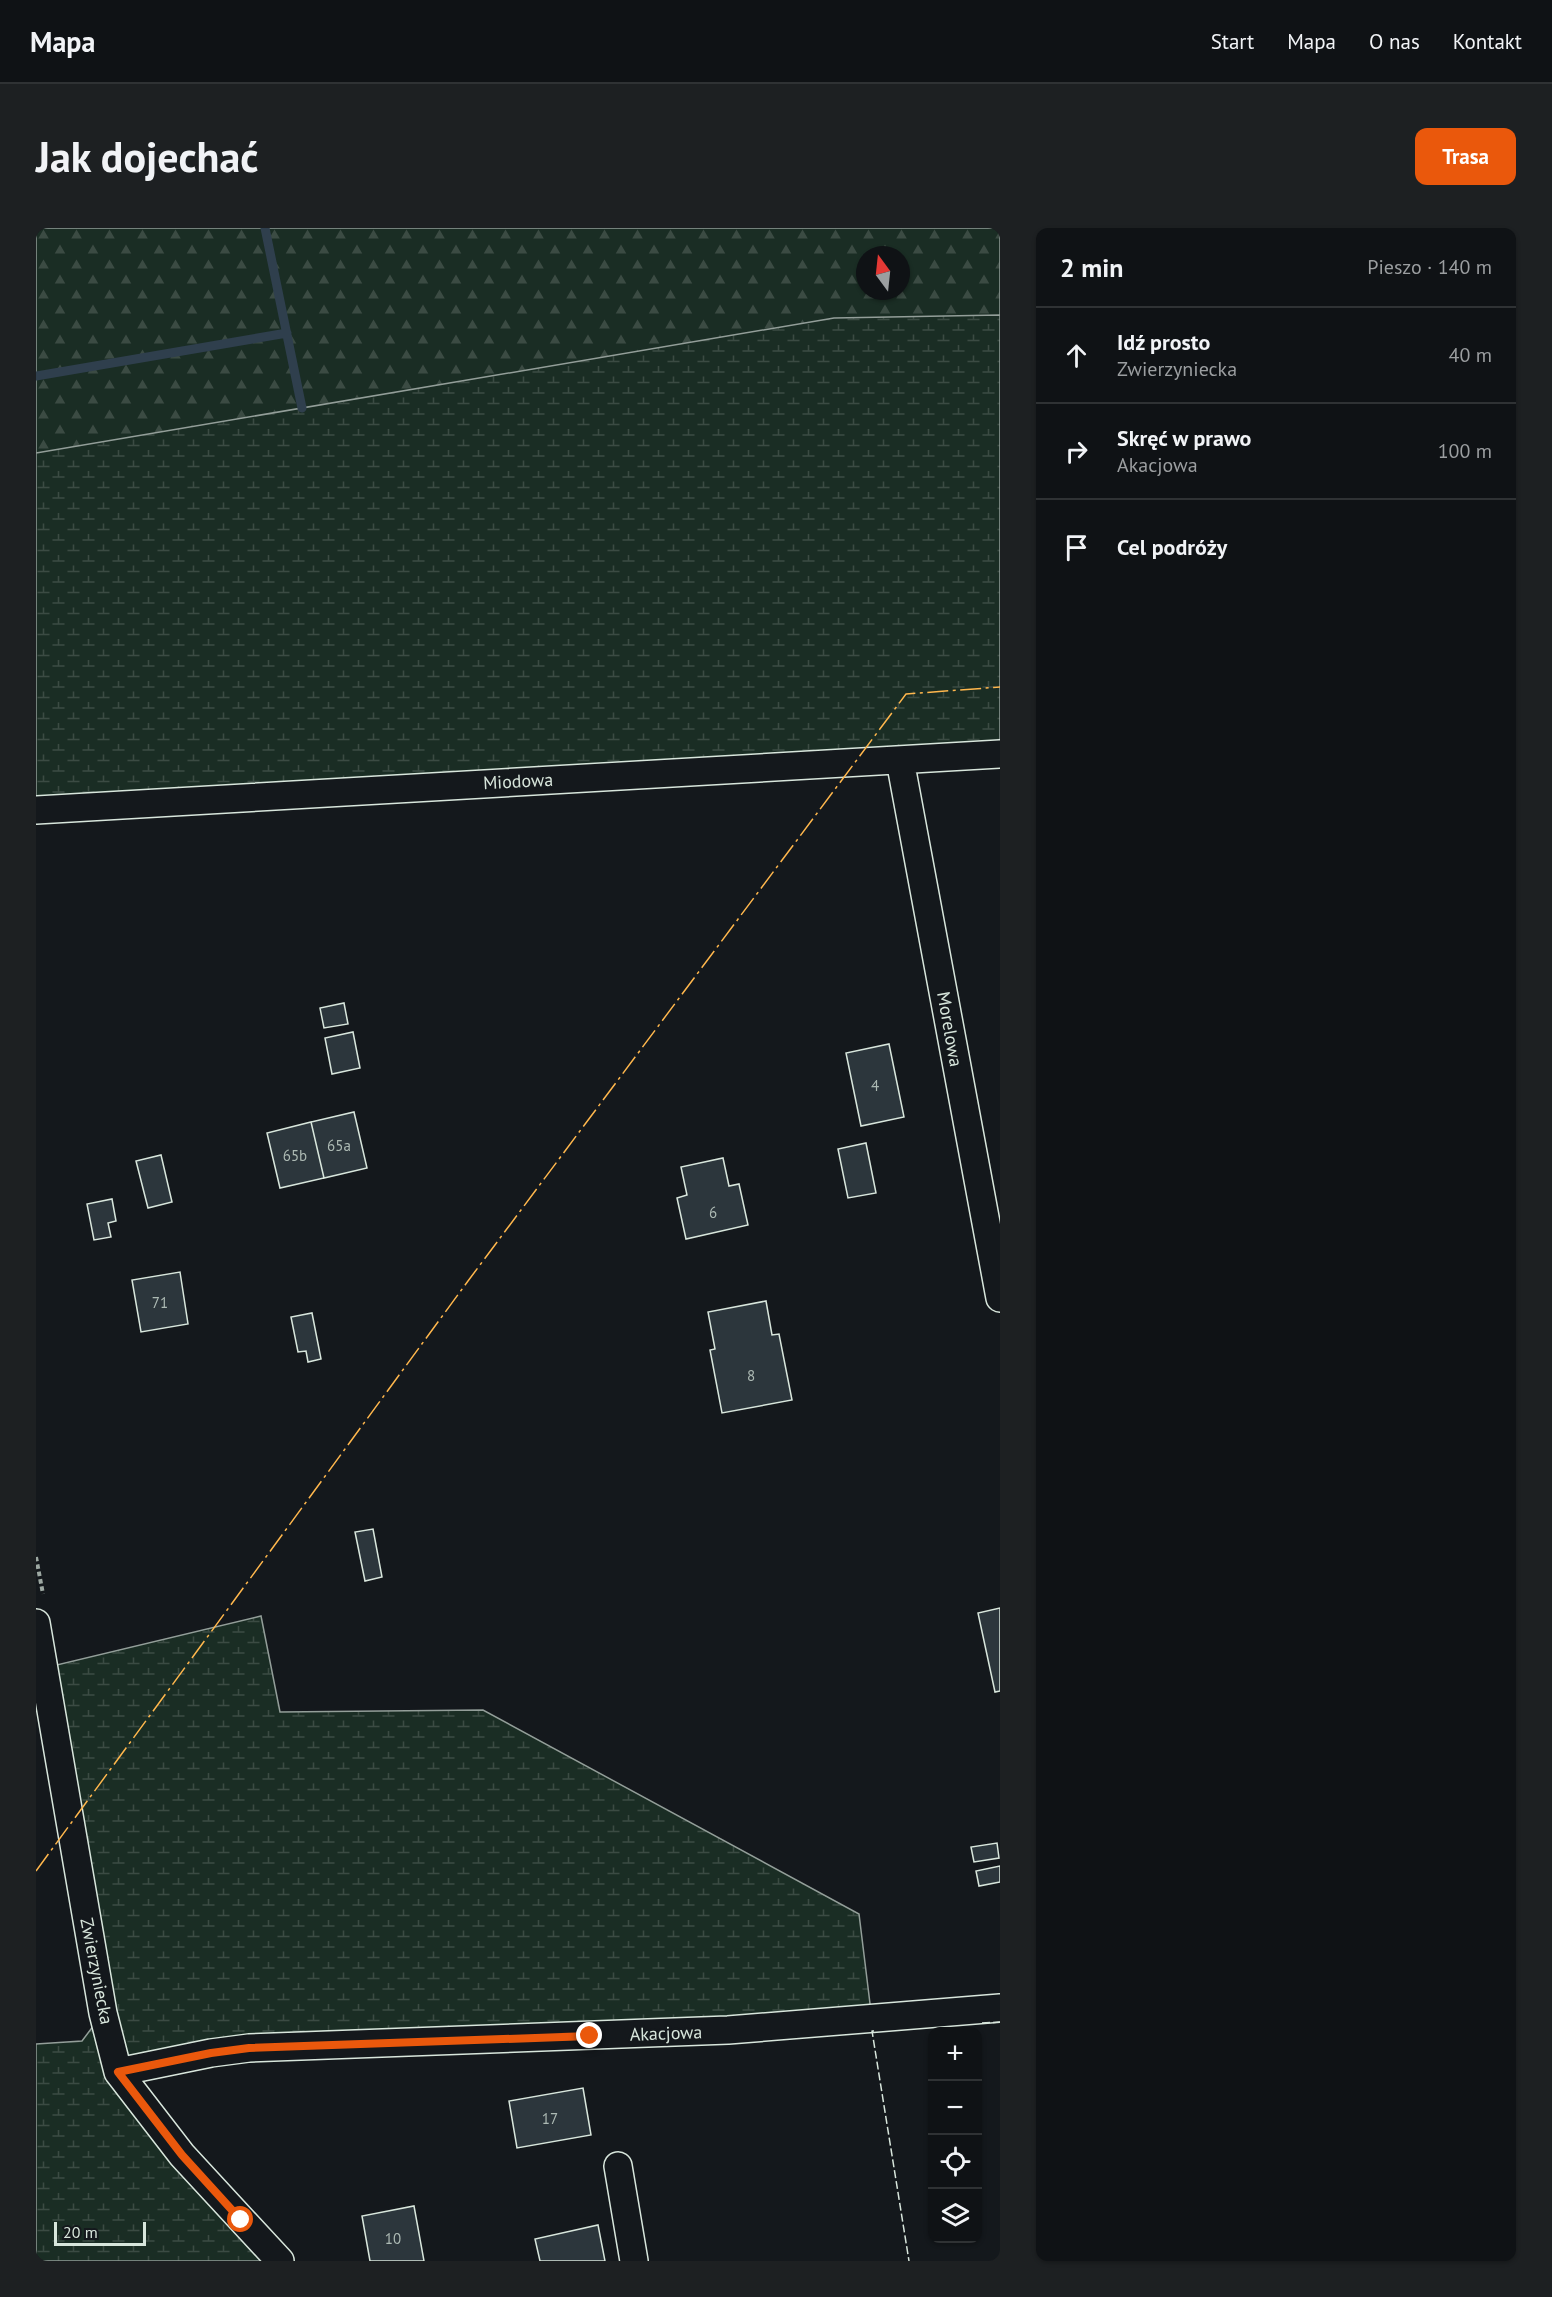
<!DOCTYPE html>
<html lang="pl">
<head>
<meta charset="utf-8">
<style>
	:root { --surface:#0f1215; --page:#1d2022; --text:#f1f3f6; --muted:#9b9ea0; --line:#2f3234; --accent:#ea580c }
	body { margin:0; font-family:"PT Sans",sans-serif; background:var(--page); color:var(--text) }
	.controls { position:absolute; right:18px; bottom:18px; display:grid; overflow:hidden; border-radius:12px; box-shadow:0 2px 4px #0004 }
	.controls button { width:54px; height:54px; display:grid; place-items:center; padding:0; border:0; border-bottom:2px solid var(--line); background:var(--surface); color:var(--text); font:30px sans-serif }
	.compass { position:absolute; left:820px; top:18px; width:54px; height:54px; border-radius:50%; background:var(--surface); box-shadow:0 2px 4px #0004; rotate:345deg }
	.scale { position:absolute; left:18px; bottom:15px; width:92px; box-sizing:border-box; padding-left:6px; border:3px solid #d8e6dc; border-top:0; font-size:16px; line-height:21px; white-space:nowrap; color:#d8e6dc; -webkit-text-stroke:4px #14181c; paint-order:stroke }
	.stop { position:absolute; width:18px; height:18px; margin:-14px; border:4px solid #ea580c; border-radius:50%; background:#fff }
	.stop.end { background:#ea580c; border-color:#fff; box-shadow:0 2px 6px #0008 }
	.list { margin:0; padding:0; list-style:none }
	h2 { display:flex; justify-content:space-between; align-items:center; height:78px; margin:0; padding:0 24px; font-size:26px }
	h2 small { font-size:20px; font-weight:400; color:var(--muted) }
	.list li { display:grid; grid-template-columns:39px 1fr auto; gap:18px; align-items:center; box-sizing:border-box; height:96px; padding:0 24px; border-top:2px solid var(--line) }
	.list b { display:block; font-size:22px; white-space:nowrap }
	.list p { margin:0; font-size:20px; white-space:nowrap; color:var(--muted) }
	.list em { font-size:20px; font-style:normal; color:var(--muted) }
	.icon { flex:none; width:33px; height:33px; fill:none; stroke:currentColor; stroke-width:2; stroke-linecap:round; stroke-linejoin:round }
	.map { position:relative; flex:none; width:964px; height:2033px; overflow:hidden; border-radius:12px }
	header { display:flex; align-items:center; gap:36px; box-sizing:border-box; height:84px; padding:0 30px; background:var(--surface); border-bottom:2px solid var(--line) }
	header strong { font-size:28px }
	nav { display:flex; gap:33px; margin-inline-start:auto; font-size:21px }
	.intro { display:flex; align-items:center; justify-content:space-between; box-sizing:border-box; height:144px; padding:0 36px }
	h1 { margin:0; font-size:42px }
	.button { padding:15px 27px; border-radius:12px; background:var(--accent); color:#fff; font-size:21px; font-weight:700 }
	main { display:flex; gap:36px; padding:0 36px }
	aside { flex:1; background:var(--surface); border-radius:12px; box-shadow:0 2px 4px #0004 }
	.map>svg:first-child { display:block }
	.forest { fill:url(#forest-firs); stroke:#939e99; stroke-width:1.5; fill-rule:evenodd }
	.wetland { fill:url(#wetland-marsh); stroke:#939e99; stroke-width:1.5 }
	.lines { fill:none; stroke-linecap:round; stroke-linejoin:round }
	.stream { stroke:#2f3f4d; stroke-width:9 }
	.building { fill:#2c363c; stroke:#d8e6dc; stroke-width:1.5 }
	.minor-casing { stroke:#d8e6dc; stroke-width:30 }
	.path { stroke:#9da8a2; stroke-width:4; stroke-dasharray:4.5 3; stroke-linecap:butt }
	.minor { stroke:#14181c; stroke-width:27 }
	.fence { stroke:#d8e6dc; stroke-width:1.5; stroke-dasharray:8 3; stroke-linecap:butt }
	.power { stroke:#ffb74d; stroke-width:1.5; stroke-dasharray:21 4.5 3 4.5; stroke-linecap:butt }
	.route { stroke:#ea580c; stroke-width:8 }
	.labels { text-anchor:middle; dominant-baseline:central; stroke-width:4.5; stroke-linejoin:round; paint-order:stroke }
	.number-label { font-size:15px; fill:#adbab4 }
	.street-label { font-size:18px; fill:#d8e6dc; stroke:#14181c }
</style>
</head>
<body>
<header>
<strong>Mapa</strong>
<nav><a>Start</a><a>Mapa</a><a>O nas</a><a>Kontakt</a></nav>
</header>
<div class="intro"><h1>Jak dojechać</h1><a class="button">Trasa</a></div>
<main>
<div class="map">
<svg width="964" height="2033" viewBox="0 0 964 2033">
	<defs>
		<pattern id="forest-firs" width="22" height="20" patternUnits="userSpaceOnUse" patternTransform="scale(1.5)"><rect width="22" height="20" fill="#1a2d24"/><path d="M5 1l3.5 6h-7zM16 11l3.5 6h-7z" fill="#3b4b43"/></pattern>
		<pattern id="wetland-marsh" width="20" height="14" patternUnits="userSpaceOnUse" patternTransform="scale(1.5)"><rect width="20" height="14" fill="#1a2d24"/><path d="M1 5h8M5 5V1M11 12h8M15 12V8" fill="none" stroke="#3b4b43"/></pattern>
	</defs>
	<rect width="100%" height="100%" fill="#14181c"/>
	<!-- forest -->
	<path class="forest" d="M0,0h964v525l-964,57zM829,27h36v36h-36z"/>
	<!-- wetland -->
	<path class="wetland" d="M964,87v439l-964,56v-357l798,-135z
		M225,1388l19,96 203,-2 376,204 13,106 -623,28 -130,24 161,189h-244v-217l46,-3 21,-28 -59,-345z"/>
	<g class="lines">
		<!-- stream -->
		<path class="stream" d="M229,0l37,180
			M0,148l251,-43"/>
	</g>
	<!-- building -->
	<path class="building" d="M308,775l4,21 -24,4 -4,-20z
		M317,804l7,36 -28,6 -7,-36z
		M853,816l15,73 -43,9 -15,-73z
		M318,884l13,56 -43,10 -13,-56z
		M275,894l13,56 -44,10 -13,-55z
		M830,915l10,50 -28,5 -10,-49z
		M125,927l11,47 -24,6 -12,-47z
		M687,930l6,28 10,-2 9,41 -62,14 -9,-41 10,-3 -6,-28z
		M76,971l4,22 -8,2 3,14 -17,3 -7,-36z
		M144,1044l8,52 -47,8 -9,-52z
		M730,1073l6,34 7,-1 13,66 -70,13 -12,-63 5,-1 -7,-37z
		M276,1085l9,46 -13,3 -2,-11 -8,1 -7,-35z
		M337,1301l9,48 -17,4 -10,-49z
		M964,1380v83l-5,1 -17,-79z
		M961,1615l2,15 -25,4 -3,-15z
		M964,1638v16l-21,4 -3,-15z
		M547,1860l8,47 -74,13 -8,-47z
		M378,1978l10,55h-54l-8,-45z
		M562,1997l7,36h-65l-5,-22z"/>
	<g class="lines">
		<!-- minor casing -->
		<g class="minor-casing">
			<path id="minor" d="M864,532l100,538
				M0,582l964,-56
				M0,1395l67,390 15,59 64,83 98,106
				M82,1844l93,-19 38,-5 479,-18 272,-22
				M582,1938l16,95"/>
		</g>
		<!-- path -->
		<path class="path" d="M0,1329l7,37"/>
		<!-- minor -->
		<use href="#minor" class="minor"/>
		<!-- fence -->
		<path class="fence" d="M946,1795l18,-1
			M838,1803h-2l37,230"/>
		<!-- power -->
		<path class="power" d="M0,1643l432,-590 438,-587 94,-7"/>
	</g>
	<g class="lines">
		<!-- route -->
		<path class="route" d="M205,1992l-59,-65 -64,-83 93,-19 38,-5 341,-12"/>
	</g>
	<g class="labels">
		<!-- number labels -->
		<g class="number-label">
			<text x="839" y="857">4</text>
			<text x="303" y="917">65a</text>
			<text x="259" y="927">65b</text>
			<text x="677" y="984">6</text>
			<text x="124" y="1074">71</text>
			<text x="715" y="1147">8</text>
			<text x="514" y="1890">17</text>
			<text x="357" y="2010">10</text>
		</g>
		<!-- street labels -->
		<g class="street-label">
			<text transform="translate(482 553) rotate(-3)">Miodowa</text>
			<text transform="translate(914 801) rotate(80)">Morelowa</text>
			<text transform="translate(61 1743) rotate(79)">Zwierzyniecka</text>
			<text transform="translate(630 1805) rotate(-2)">Akacjowa</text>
		</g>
	</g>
</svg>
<div class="controls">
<button>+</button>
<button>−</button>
<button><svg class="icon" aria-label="locate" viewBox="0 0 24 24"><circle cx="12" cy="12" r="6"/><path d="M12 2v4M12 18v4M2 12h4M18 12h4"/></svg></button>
<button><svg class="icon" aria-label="layers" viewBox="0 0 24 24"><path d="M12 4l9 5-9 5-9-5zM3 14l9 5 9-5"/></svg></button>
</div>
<svg class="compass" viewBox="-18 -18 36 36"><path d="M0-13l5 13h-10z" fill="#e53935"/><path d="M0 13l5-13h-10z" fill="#9b9ea0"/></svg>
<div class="scale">20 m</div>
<div class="stop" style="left:205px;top:1992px"></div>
<div class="stop end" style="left:554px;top:1808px"></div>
</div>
<aside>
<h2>2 min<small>Pieszo · 140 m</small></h2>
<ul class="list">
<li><svg class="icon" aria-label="ahead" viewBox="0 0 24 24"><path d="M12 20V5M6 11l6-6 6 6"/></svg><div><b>Idź prosto</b><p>Zwierzyniecka</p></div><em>40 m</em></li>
<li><svg class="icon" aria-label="right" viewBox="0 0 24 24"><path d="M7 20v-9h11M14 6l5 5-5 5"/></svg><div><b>Skręć w prawo</b><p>Akacjowa</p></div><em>100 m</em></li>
<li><svg class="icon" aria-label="arrive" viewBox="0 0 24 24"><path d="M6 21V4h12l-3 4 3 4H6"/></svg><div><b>Cel podróży</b></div></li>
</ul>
</aside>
</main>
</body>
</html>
